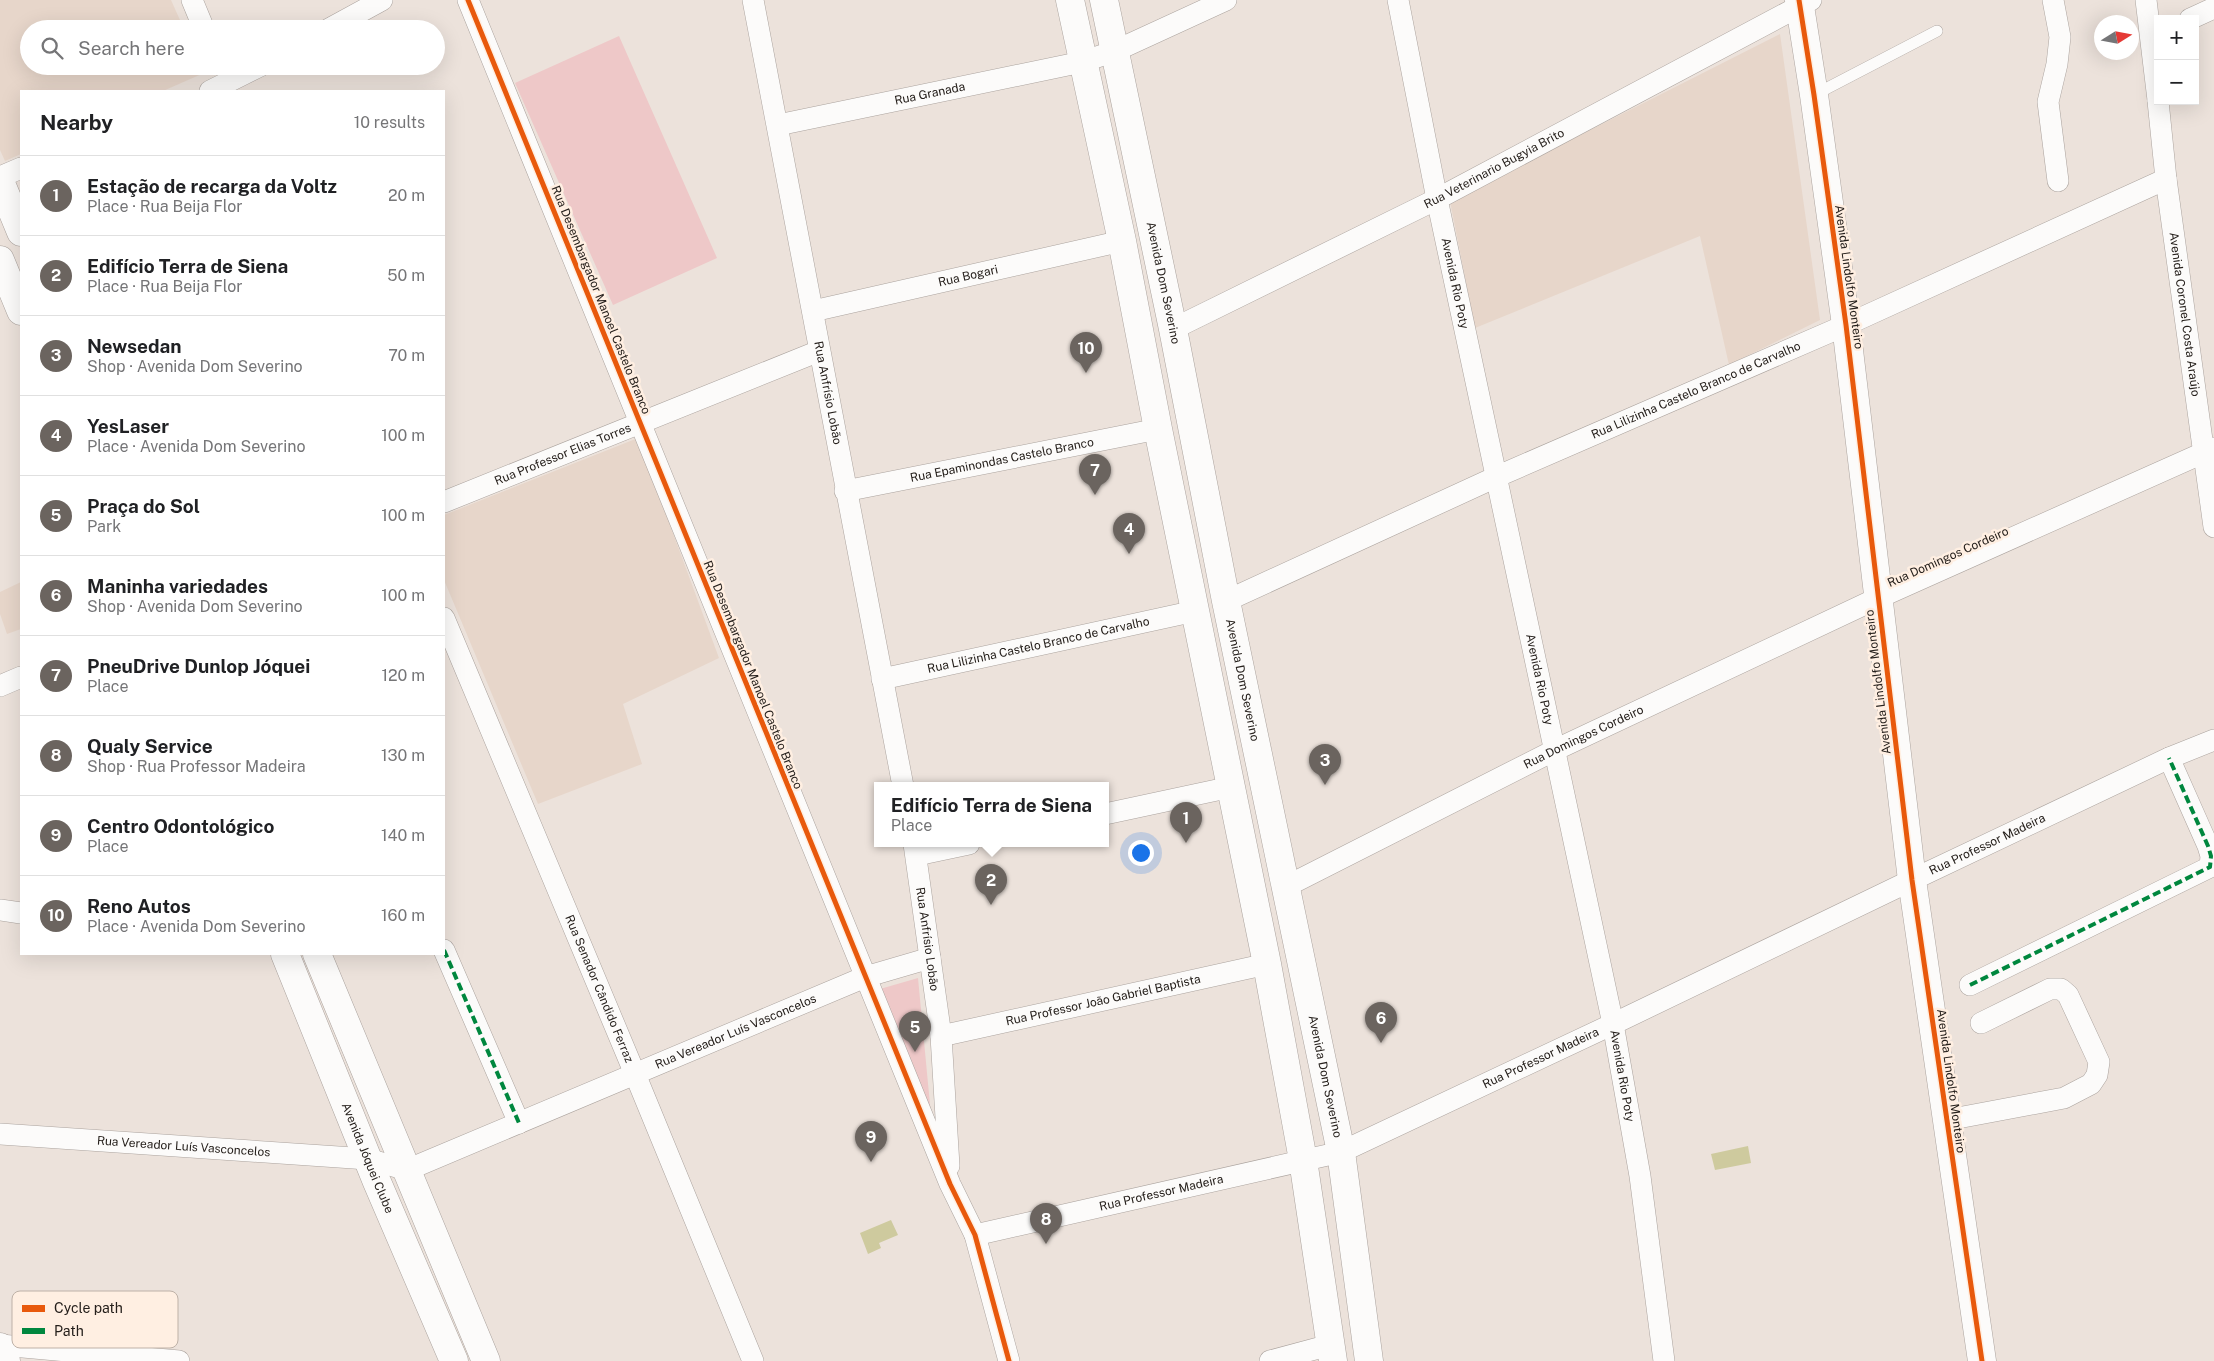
<!DOCTYPE html>
<html lang="en">
<head>
<meta charset="utf-8">
<style>
	:root { --surface:#fff; --page:#f2f2f2; --text:#202124; --muted:#757577; --line:#e0e0e0; --accent:#6b645f }
	body { margin:0; font-family:"Public Sans",sans-serif; background:var(--page); color:var(--text) }
	.controls { position:absolute; right:15px; top:15px; display:grid; overflow:hidden; border-radius:0px; box-shadow:0 5px 20px #0002 }
	.controls button { width:45px; height:45px; display:grid; place-items:center; padding:0; border:0; border-bottom:1px solid var(--line); background:var(--surface); color:var(--text); font:25px sans-serif }
	.compass { position:absolute; left:2094px; top:15px; width:45px; height:45px; border-radius:50%; background:var(--surface); box-shadow:0 5px 20px #0002; rotate:79deg }
	.you { position:absolute; left:1140px; top:852px; width:18px; height:18px; margin:-12px; border:4px solid #fff; border-radius:50%; background:#1a73e8; box-shadow:0 0 0 8px #1a73e833 }
	.badge { display:grid; place-items:center; width:32px; height:32px; border-radius:50%; background:var(--accent); color:#fff; font-size:16px; font-weight:700 }
	.pin { position:absolute; translate:-50% -41px; filter:drop-shadow(0 1px 2px #0008) }
	.pin::after { content:''; position:absolute; top:26px; width:18px; height:15px; background:inherit; clip-path:polygon(0 0,100% 0,50% 100%) }
	.popup { position:absolute; left:874px; top:782px; width:235px; height:65px; box-sizing:border-box; display:grid; place-content:center; border-radius:0px; background:var(--surface); filter:drop-shadow(0 1px 4px #0005); font-size:16px; white-space:nowrap; color:var(--muted) }
	.popup b { font-size:19px; color:var(--text) }
	.popup::after { content:''; position:absolute; left:50%; top:100%; margin-left:-10px; border:10px solid transparent; border-top-color:var(--surface) }
	.list { margin:0; padding:0; list-style:none }
	h2 { display:flex; justify-content:space-between; align-items:center; height:65px; margin:0; padding:0 20px; font-size:21px }
	h2 small { font-size:16px; font-weight:400; color:var(--muted) }
	.list li { display:grid; grid-template-columns:32px 1fr auto; gap:15px; align-items:center; box-sizing:border-box; height:80px; padding:0 20px; border-top:1px solid var(--line) }
	.list b { display:block; font-size:19px; white-space:nowrap }
	.list p { margin:0; font-size:16px; white-space:nowrap; color:var(--muted) }
	.list em { font-size:16px; font-style:normal; color:var(--muted) }
	.icon { flex:none; width:28px; height:28px; fill:none; stroke:currentColor; stroke-width:2; stroke-linecap:round; stroke-linejoin:round }
	.map { position:relative; flex:none; width:2214px; height:1361px; overflow:hidden }
	.search { position:absolute; background:var(--surface); box-shadow:0 5px 20px #0002; left:20px; top:20px; width:425px; height:55px; display:flex; align-items:center; gap:12px; box-sizing:border-box; padding:0 18px; border-radius:28px; color:var(--muted); font-size:19px }
	.panel { position:absolute; background:var(--surface); box-shadow:0 5px 20px #0002; left:20px; top:90px; width:425px; height:865px; border-radius:0px }
	.map>svg:first-child { display:block }
	.built { fill:#e7d6ca }
	.green { fill:#eec8c8 }
	.water { fill:#ceca9e }
	.lines { fill:none; stroke-linecap:round; stroke-linejoin:round }
	.lane-casing { stroke:#aba39e; stroke-width:12 }
	.street-casing { stroke:#aba39e; stroke-width:22 }
	.secondary-casing { stroke:#aba39e; stroke-width:29 }
	.lane { stroke:#fcfbfa; stroke-width:11 }
	.street { stroke:#fcfbfa; stroke-width:21 }
	.secondary { stroke:#fcfbfa; stroke-width:28 }
	.quiet { stroke:#00873e; stroke-width:4; stroke-dasharray:8 4; stroke-linecap:butt }
	.cycleway-casing { stroke:#ffefe2; stroke-width:8 }
	.cycleway { stroke:#e8590c; stroke-width:5 }
	.labels { text-anchor:middle; dominant-baseline:central; stroke-width:5; stroke-linejoin:round; paint-order:stroke }
	.street-label { font-size:12px; fill:#26201c; stroke:#ffefe2 }
	.key { fill:#ffefe2; stroke:#beb1a7; stroke-width:1 }
	.key-label { font-size:14px; fill:#26201c }
</style>
</head>
<body>
<div class="map">
<svg width="2214" height="1361" viewBox="0 0 2214 1361">
	<rect width="100%" height="100%" fill="#ece2db"/>
	<!-- built -->
	<path class="built" d="M0,0h171l13,29h-155v37h172l3,7 -41,18h-142v63l-16,7 -5,-11z
		M1780,34l40,286 -91,45 -29,-129 -225,92 -25,-127z
		M638,438l81,220 -96,46 19,60 -104,40 -94,-224v-65z
		M21,582v47l-14,5 -7,-20v-22z"/>
	<!-- green -->
	<path class="green" d="M619,36l98,222 -104,47 -98,-222z
		M918,978l13,137 -51,-126z"/>
	<!-- water -->
	<path class="water" d="M1748,1146l3,17 -36,7 -4,-16z
		M891,1220l7,15 -19,8 2,5 -13,6 -8,-21z"/>
	<g class="lines">
		<!-- lane casing -->
		<g class="lane-casing">
			<path id="lane" d="M1814,95l123,-64"/>
		</g>
		<!-- street casing -->
		<g class="street-casing">
			<g id="street">
				<path d="M192,0l12,29"/>
				<path d="M468,0l482,1184 25,51 34,126"/>
				<path id="s1" d="M753,0l150,786"/>
				<path id="s2" d="M1398,0l39,199 176,825 27,152 24,185"/>
				<path d="M2053,0l7,37 -3,27 -9,38 10,79"/>
				<path d="M2146,0l12,100"/>
				<path d="M2190,19l24,-11"/>
				<path d="M329,29l53,-29"/>
				<path d="M210,91l50,-25"/>
				<path id="s3" d="M2158,101l8,78 48,348"/>
				<path id="s4" d="M778,125l304,-63 33,-11 111,-51"/>
				<path d="M0,177l21,-9"/>
				<path id="s5" d="M813,311l309,-70"/>
				<path id="s6" d="M1173,329l264,-130 374,-199"/>
				<path id="s7" d="M845,491l313,-62"/>
				<path id="s8" d="M444,502l375,-151"/>
				<path id="s9" d="M1226,601l270,-124 350,-152 320,-146"/>
				<path id="s10" d="M444,618l191,456 118,287"/>
				<path id="s11" d="M882,679l313,-68"/>
				<path d="M0,686l21,-9"/>
				<path d="M1105,814l126,-27"/>
				<path id="s12" d="M914,844l27,192 8,130"/>
				<path d="M917,855l52,-11"/>
				<path id="s13" d="M1287,886l268,-136 323,-152 336,-150"/>
				<path d="M0,910l21,3"/>
				<path d="M444,950l75,173"/>
				<path d="M1970,985l240,-118 1,-11 -3,-10 -39,-88"/>
				<path id="s14" d="M941,1036l326,-72"/>
				<path d="M1947,1120l117,-22 27,-14 6,-9 2,-13 -31,-67 -7,-6h-11l-69,34"/>
				<path id="s15" d="M0,1134l368,25 39,11 458,-193 65,-19"/>
				<path id="s16" d="M975,1235l366,-83 272,-128 299,-144 257,-122 45,-18"/>
				<path d="M0,1345l179,16"/>
				<path d="M1270,1361l60,-16"/>
			</g>
		</g>
		<!-- secondary casing -->
		<g class="secondary-casing">
			<g id="secondary">
				<path d="M1070,0l52,241 36,188 109,535 36,196 30,201"/>
				<path id="s17" d="M1104,0l69,329 53,272 115,551 28,209"/>
				<path d="M1799,0l15,95 32,230 66,555 70,481"/>
				<path d="M0,181l21,51"/>
				<path d="M0,260l21,51"/>
				<path id="s18" d="M285,954l92,228 77,179"/>
				<path d="M317,954l169,407"/>
				<path d="M0,1347l6,14"/>
			</g>
		</g>
		<!-- lane -->
		<use href="#lane" class="lane"/>
		<!-- street -->
		<use href="#street" class="street"/>
		<!-- secondary -->
		<use href="#secondary" class="secondary"/>
		<!-- quiet -->
		<path class="quiet" d="M444,950l75,173
			M1970,985l240,-118 1,-11 -3,-10 -39,-88"/>
		<!-- cycleway casing -->
		<g class="cycleway-casing">
			<path id="cycleway" d="M468,0l482,1184 25,51 34,126
				M1799,0l15,95 32,230 66,555 70,481"/>
		</g>
		<!-- cycleway -->
		<use href="#cycleway" class="cycleway"/>
	</g>
	<g class="labels">
		<!-- street labels -->
		<g class="street-label">
			<text stroke="none"><textPath href="#s4" startOffset="155">Rua Granada</textPath></text>
			<text stroke="none"><textPath href="#s6" startOffset="359">Rua Veterinario Bugyia Brito</textPath></text>
			<text stroke="none"><textPath href="#s5" startOffset="159">Rua Bogari</textPath></text>
			<text transform="translate(1849 277) rotate(82)">Avenida Lindolfo Monteiro</text>
			<text stroke="none"><textPath href="#s17" startOffset="289">Avenida Dom Severino</textPath></text>
			<text stroke="none"><textPath href="#s2" startOffset="289">Avenida Rio Poty</textPath></text>
			<text transform="translate(601 300) rotate(68)">Rua Desembargador Manoel Castelo Branco</text>
			<text stroke="none"><textPath href="#s3" startOffset="215">Avenida Coronel Costa Araújo</textPath></text>
			<text stroke="none"><textPath href="#s9" startOffset="515">Rua Lilizinha Castelo Branco de Carvalho</textPath></text>
			<text stroke="none"><textPath href="#s1" startOffset="400">Rua Anfrísio Lobão</textPath></text>
			<text stroke="none"><textPath href="#s8" startOffset="128">Rua Professor Elias Torres</textPath></text>
			<text stroke="none"><textPath href="#s7" startOffset="160">Rua Epaminondas Castelo Branco</textPath></text>
			<text transform="translate(1948 557) rotate(-24)">Rua Domingos Cordeiro</text>
			<text stroke="none"><textPath href="#s11" startOffset="160">Rua Lilizinha Castelo Branco de Carvalho</textPath></text>
			<text transform="translate(753 675) rotate(68)">Rua Desembargador Manoel Castelo Branco</text>
			<text stroke="none"><textPath href="#s2" startOffset="694">Avenida Rio Poty</textPath></text>
			<text stroke="none"><textPath href="#s17" startOffset="694">Avenida Dom Severino</textPath></text>
			<text transform="translate(1878 682) rotate(-97)">Avenida Lindolfo Monteiro</text>
			<text stroke="none"><textPath href="#s13" startOffset="332">Rua Domingos Cordeiro</textPath></text>
			<text stroke="none"><textPath href="#s16" startOffset="1091">Rua Professor Madeira</textPath></text>
			<text stroke="none"><textPath href="#s12" startOffset="96">Rua Anfrísio Lobão</textPath></text>
			<text stroke="none"><textPath href="#s10" startOffset="402">Rua Senador Cândido Ferraz</textPath></text>
			<text stroke="none"><textPath href="#s14" startOffset="166">Rua Professor João Gabriel Baptista</textPath></text>
			<text stroke="none"><textPath href="#s15" startOffset="766">Rua Vereador Luís Vasconcelos</textPath></text>
			<text stroke="none"><textPath href="#s16" startOffset="596">Rua Professor Madeira</textPath></text>
			<text stroke="none"><textPath href="#s2" startOffset="1099">Avenida Rio Poty</textPath></text>
			<text stroke="none"><textPath href="#s17" startOffset="1099">Avenida Dom Severino</textPath></text>
			<text transform="translate(1951 1081) rotate(82)">Avenida Lindolfo Monteiro</text>
			<text stroke="none"><textPath href="#s15" startOffset="184">Rua Vereador Luís Vasconcelos</textPath></text>
			<text stroke="none"><textPath href="#s18" startOffset="220">Avenida Jóquei Clube</textPath></text>
			<text stroke="none"><textPath href="#s16" startOffset="191">Rua Professor Madeira</textPath></text>
		</g>
	</g>
	<!-- legend -->
	<rect x="12" y="1291" width="166" height="57" rx="8" class="key"/>
	<rect x="22" y="1305" width="23" height="7" fill="#e8590c"/>
	<rect x="22" y="1328" width="23" height="6" fill="#00873e"/>
	<g class="key-label">
		<text x="54" y="1313">Cycle path</text>
		<text x="54" y="1336">Path</text>
	</g>
</svg>
<div class="controls">
<button>+</button>
<button>−</button>
</div>
<svg class="compass" viewBox="-18 -18 36 36"><path d="M0-13l5 13h-10z" fill="#e53935"/><path d="M0 13l5-13h-10z" fill="#757577"/></svg>
<div class="you"></div>
<div class="pin badge" style="left:1186px;top:843px">1</div>
<div class="pin badge" style="left:991px;top:905px">2</div>
<div class="popup"><b>Edifício Terra de Siena</b>Place</div>
<div class="pin badge" style="left:1325px;top:785px">3</div>
<div class="pin badge" style="left:1129px;top:554px">4</div>
<div class="pin badge" style="left:915px;top:1052px">5</div>
<div class="pin badge" style="left:1381px;top:1043px">6</div>
<div class="pin badge" style="left:1095px;top:495px">7</div>
<div class="pin badge" style="left:1046px;top:1244px">8</div>
<div class="pin badge" style="left:871px;top:1162px">9</div>
<div class="pin badge" style="left:1086px;top:373px">10</div>
<div class="search"><svg class="icon" aria-label="search" viewBox="0 0 24 24"><circle cx="10" cy="10" r="6"/><path d="M15 15l6 6"/></svg>Search here</div>
<section class="panel">
<h2>Nearby<small>10 results</small></h2>
<ul class="list">
<li><span class="badge">1</span><div><b>Estação de recarga da Voltz</b><p>Place · Rua Beija Flor</p></div><em>20 m</em></li>
<li><span class="badge">2</span><div><b>Edifício Terra de Siena</b><p>Place · Rua Beija Flor</p></div><em>50 m</em></li>
<li><span class="badge">3</span><div><b>Newsedan</b><p>Shop · Avenida Dom Severino</p></div><em>70 m</em></li>
<li><span class="badge">4</span><div><b>YesLaser</b><p>Place · Avenida Dom Severino</p></div><em>100 m</em></li>
<li><span class="badge">5</span><div><b>Praça do Sol</b><p>Park</p></div><em>100 m</em></li>
<li><span class="badge">6</span><div><b>Maninha variedades</b><p>Shop · Avenida Dom Severino</p></div><em>100 m</em></li>
<li><span class="badge">7</span><div><b>PneuDrive Dunlop Jóquei</b><p>Place</p></div><em>120 m</em></li>
<li><span class="badge">8</span><div><b>Qualy Service</b><p>Shop · Rua Professor Madeira</p></div><em>130 m</em></li>
<li><span class="badge">9</span><div><b>Centro Odontológico</b><p>Place</p></div><em>140 m</em></li>
<li><span class="badge">10</span><div><b>Reno Autos</b><p>Place · Avenida Dom Severino</p></div><em>160 m</em></li>
</ul>
</section>
</div>
</body>
</html>
